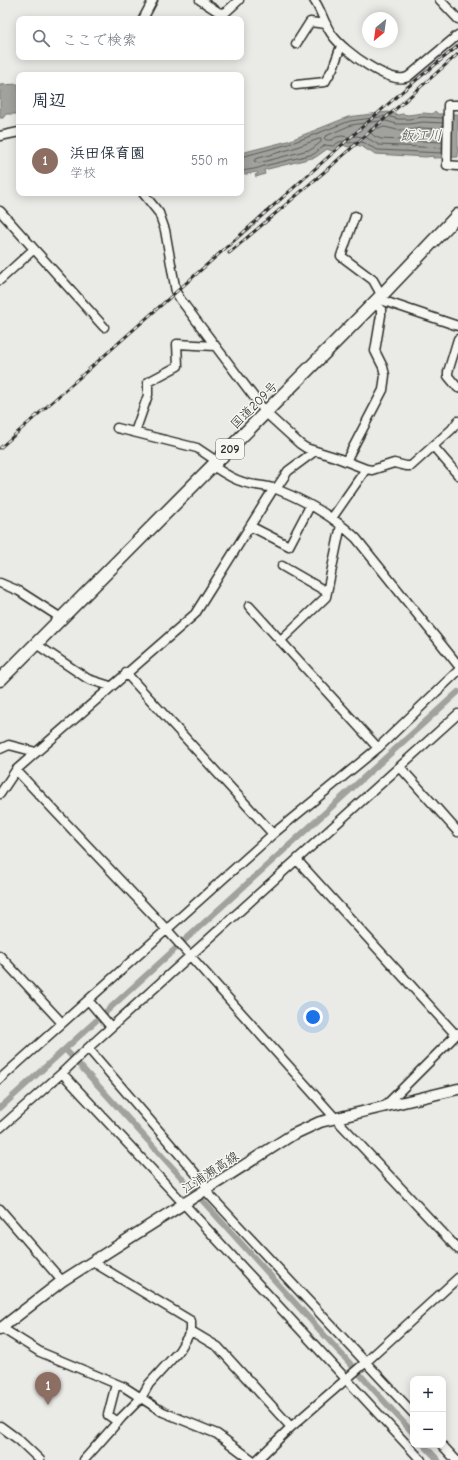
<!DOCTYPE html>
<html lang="ja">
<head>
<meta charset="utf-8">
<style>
	:root { --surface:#fff; --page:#f6f6f7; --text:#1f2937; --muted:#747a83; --line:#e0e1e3; --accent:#7c3aed }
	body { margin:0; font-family:"Comic Neue","Klee One",sans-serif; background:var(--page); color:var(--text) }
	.controls { position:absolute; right:12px; bottom:12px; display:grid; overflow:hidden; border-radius:8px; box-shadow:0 2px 10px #0003 }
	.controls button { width:36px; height:36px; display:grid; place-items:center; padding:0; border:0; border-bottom:1px solid var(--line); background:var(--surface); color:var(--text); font:20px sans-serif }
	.compass { position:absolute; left:362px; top:12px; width:36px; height:36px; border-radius:50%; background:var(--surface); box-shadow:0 2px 10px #0003; rotate:209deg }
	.you { position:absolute; left:313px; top:1017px; width:14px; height:14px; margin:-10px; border:3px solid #fff; border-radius:50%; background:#1a73e8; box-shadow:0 0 0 6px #1a73e833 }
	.badge { display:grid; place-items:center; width:26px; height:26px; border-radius:50%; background:var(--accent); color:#fff; font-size:13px; font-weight:700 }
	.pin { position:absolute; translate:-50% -33px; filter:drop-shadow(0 1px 2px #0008) }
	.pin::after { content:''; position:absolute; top:21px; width:14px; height:12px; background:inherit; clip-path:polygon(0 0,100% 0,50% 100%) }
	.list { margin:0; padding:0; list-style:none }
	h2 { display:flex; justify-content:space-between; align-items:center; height:52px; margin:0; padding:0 16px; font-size:17px }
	h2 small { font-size:13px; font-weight:400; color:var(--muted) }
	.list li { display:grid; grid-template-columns:26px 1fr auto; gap:12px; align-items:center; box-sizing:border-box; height:72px; padding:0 16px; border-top:1px solid var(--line) }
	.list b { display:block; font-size:15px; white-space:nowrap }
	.list p { margin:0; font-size:13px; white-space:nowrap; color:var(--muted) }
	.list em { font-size:13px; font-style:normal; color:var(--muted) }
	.icon { flex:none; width:22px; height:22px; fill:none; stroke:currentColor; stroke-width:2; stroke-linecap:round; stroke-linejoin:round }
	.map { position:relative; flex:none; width:458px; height:1460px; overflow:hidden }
	.search { position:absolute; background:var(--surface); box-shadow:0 2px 10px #0003; left:16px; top:16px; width:228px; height:44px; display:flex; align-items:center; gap:10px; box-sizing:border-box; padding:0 14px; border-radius:8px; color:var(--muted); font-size:15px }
	.panel { position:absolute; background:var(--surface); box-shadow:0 2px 10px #0003; left:16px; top:72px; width:228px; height:124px; border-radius:8px }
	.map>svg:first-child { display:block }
	.water { fill:#a1a19e; stroke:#727270 }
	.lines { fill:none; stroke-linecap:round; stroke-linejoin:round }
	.shore { stroke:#5a5a59; stroke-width:1 }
	.canal { stroke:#a1a19e; stroke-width:6 }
	.minor-casing { stroke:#2b2b2b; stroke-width:11 }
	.major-casing { stroke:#2b2b2b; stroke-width:13 }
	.highway-casing { stroke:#2b2b2b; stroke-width:15 }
	.minor { stroke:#f6f6f2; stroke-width:8 }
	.major { stroke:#f6f6f2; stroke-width:10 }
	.highway { stroke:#f6f6f2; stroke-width:12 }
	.rail-casing { stroke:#2b2b2b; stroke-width:3 }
	.rail { stroke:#f6f6f2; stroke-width:1.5; stroke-dasharray:4.5; stroke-linecap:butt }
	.labels { text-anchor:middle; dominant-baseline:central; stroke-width:3; stroke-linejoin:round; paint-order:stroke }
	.shield { fill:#f6f6f2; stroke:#686867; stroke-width:1 }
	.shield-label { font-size:12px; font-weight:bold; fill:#2b2b2b }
	.street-label { font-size:13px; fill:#2b2b2b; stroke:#f6f6f2 }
	.water-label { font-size:14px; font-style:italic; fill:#545453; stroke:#f6f6f2 }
</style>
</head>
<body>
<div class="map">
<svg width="458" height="1460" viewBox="0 0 458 1460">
	<rect width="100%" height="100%" fill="#eaeae6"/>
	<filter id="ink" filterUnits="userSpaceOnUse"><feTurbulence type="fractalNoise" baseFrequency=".025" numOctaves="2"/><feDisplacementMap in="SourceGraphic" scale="8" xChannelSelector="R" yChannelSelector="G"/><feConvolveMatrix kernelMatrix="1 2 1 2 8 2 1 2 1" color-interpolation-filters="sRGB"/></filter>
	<g filter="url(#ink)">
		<!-- water -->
		<path class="water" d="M19,84v30h-13l-3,4h-3v-33z
			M435,111l3,3h20v43l-25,1v-2l-7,1 -51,-3 -4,-3 -4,-1c-6,-5 -11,-6 -19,-3 -10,-5 -8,2 -16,4l-5,-2 -11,8 -52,13 1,4 -9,3 -1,-2 3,-1 -1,-2 -16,3v-22l47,-12 60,-24 40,-5 10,3 4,-1 6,1 15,-2 10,1z"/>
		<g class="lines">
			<!-- shore -->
			<path class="shore" d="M319,139h2v3l-9,7 -53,14 -5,-2 1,-2 36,-10z
				M442,142l-61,-3 -7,-3 -5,-5 1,-2 15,-2 12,3h12l13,-2 21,1
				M442,148l-63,-3 -12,-7 -10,-2 -8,1 -7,-1 -6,1 -4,3h-6l-2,-2 2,-2 25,-11 28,-4h7l11,3h12l14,-2 20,1
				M241,157l48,-13 61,-23 37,-5 11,3h11l14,-2 20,1
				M241,171c7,-1 17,-2 23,-5l50,-12 11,-9 8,1 6,-4 5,-1 5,2 8,-2 8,2 4,3 9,4 64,3"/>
			<!-- canal -->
			<path class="canal" d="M65,1049l348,384
				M0,1108l458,-416
				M424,1445l14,15"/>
			<!-- minor casing -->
			<g class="minor-casing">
				<path id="minor" d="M200,0l20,13 6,-1 13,-12
					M314,0c8,11 10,25 19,36 10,14 60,52 76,40l49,-41
					M440,0l18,19
					M143,19l10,-19
					M296,44l14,-22 16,2
					M296,85l29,-3 8,-14 8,-22
					M458,105h-10l-1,60 11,1
					M0,136l19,-4
					M143,193l16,20 6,17 11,62 4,7 86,114 34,31 6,4 29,9 31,12 6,1 22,-7 12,3h5l41,-37 6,-8
					M0,211l104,116
					M355,216l-14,40 32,24 9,16
					M0,280l34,-31
					M378,299l80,27
					M458,339l-10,33v4l10,12
					M117,428l80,20 21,14
					M135,432l13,-37v-13l30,-16 -1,-22 38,2
					M433,446l25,29
					M346,461l37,-71 2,-15 -2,-8 -8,-16 6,-36v-6l-7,-6
					M213,466c9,6 19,13 30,16 10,4 22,3 33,7 28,11 58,28 80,49l102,127
					M276,489l12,-18 27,-20
					M332,518l34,-49
					M250,526l39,20 21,-40
					M282,566l45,26
					M0,583l19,8 42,27
					M249,606l129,142
					M280,641l46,-44 15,-72
					M36,644l52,35 22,7
					M126,673l147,161
					M0,749l9,-4 27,7
					M400,767l58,65
					M16,770l152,161 168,188 122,130
					M0,794l16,-24 179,-156 79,-126
					M297,860l159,175
					M0,956l62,67
					M88,1000l23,27
					M62,1073l26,-25
					M0,1079l273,-245 105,-86 80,-77
					M385,1106l73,-73
					M0,1128l62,-55 122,131 237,256
					M208,1188l-120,-140 370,-334
					M205,1190l208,223
					M0,1209l62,72
					M93,1262l98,59v10
					M0,1327l40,25 84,35 39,25 54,22 35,26
					M116,1384l-8,31 10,7
					M0,1426l19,14 21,20
					M442,1445l14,15
					M84,1460l38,-43 19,-19 8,-14 30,-33 12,-20 27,16 73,80
					M257,1460l34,-33 75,-65 92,-84"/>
			</g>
			<!-- major casing -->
			<g class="major-casing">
				<path id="major" d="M0,1329l62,-48 230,-146 28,-13 138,-33"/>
			</g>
			<!-- highway casing -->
			<g class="highway-casing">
				<path id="highway" d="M0,680l378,-381 80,-84"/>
			</g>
			<!-- minor -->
			<use href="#minor" class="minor"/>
			<!-- major -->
			<use href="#major" class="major"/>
			<!-- highway -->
			<use href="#highway" class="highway"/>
			<!-- rail casing -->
			<g class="rail-casing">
				<path id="rail" d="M229,253l101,-86 128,-113
					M0,448l404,-358 54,-44"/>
			</g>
			<!-- rail -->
			<use href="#rail" class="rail"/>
		</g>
	</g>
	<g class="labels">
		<!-- shield labels -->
		<rect class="shield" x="216" y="439" width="28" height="20" rx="3"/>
		<g class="shield-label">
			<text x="230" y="449">209</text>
		</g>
		<!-- street labels -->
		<g class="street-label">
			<text transform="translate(254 405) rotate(-45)">国道209号</text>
			<text transform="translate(210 1172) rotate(-33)">江浦瀬高線</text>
		</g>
		<!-- water labels -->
		<g class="water-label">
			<text x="421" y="135">飯江川</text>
		</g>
	</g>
</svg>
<div class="controls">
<button>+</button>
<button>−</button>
</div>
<svg class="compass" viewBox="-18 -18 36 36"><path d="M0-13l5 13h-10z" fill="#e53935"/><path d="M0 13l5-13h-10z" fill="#747a83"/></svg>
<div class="you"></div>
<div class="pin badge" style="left:48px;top:1405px;background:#8d6e63">1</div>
<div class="search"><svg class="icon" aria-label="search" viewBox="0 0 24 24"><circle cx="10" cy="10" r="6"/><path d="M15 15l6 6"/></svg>ここで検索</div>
<section class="panel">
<h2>周辺<small></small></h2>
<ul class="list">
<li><span class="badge" style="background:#8d6e63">1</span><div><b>浜田保育園</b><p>学校</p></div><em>550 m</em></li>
</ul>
</section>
</div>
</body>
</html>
